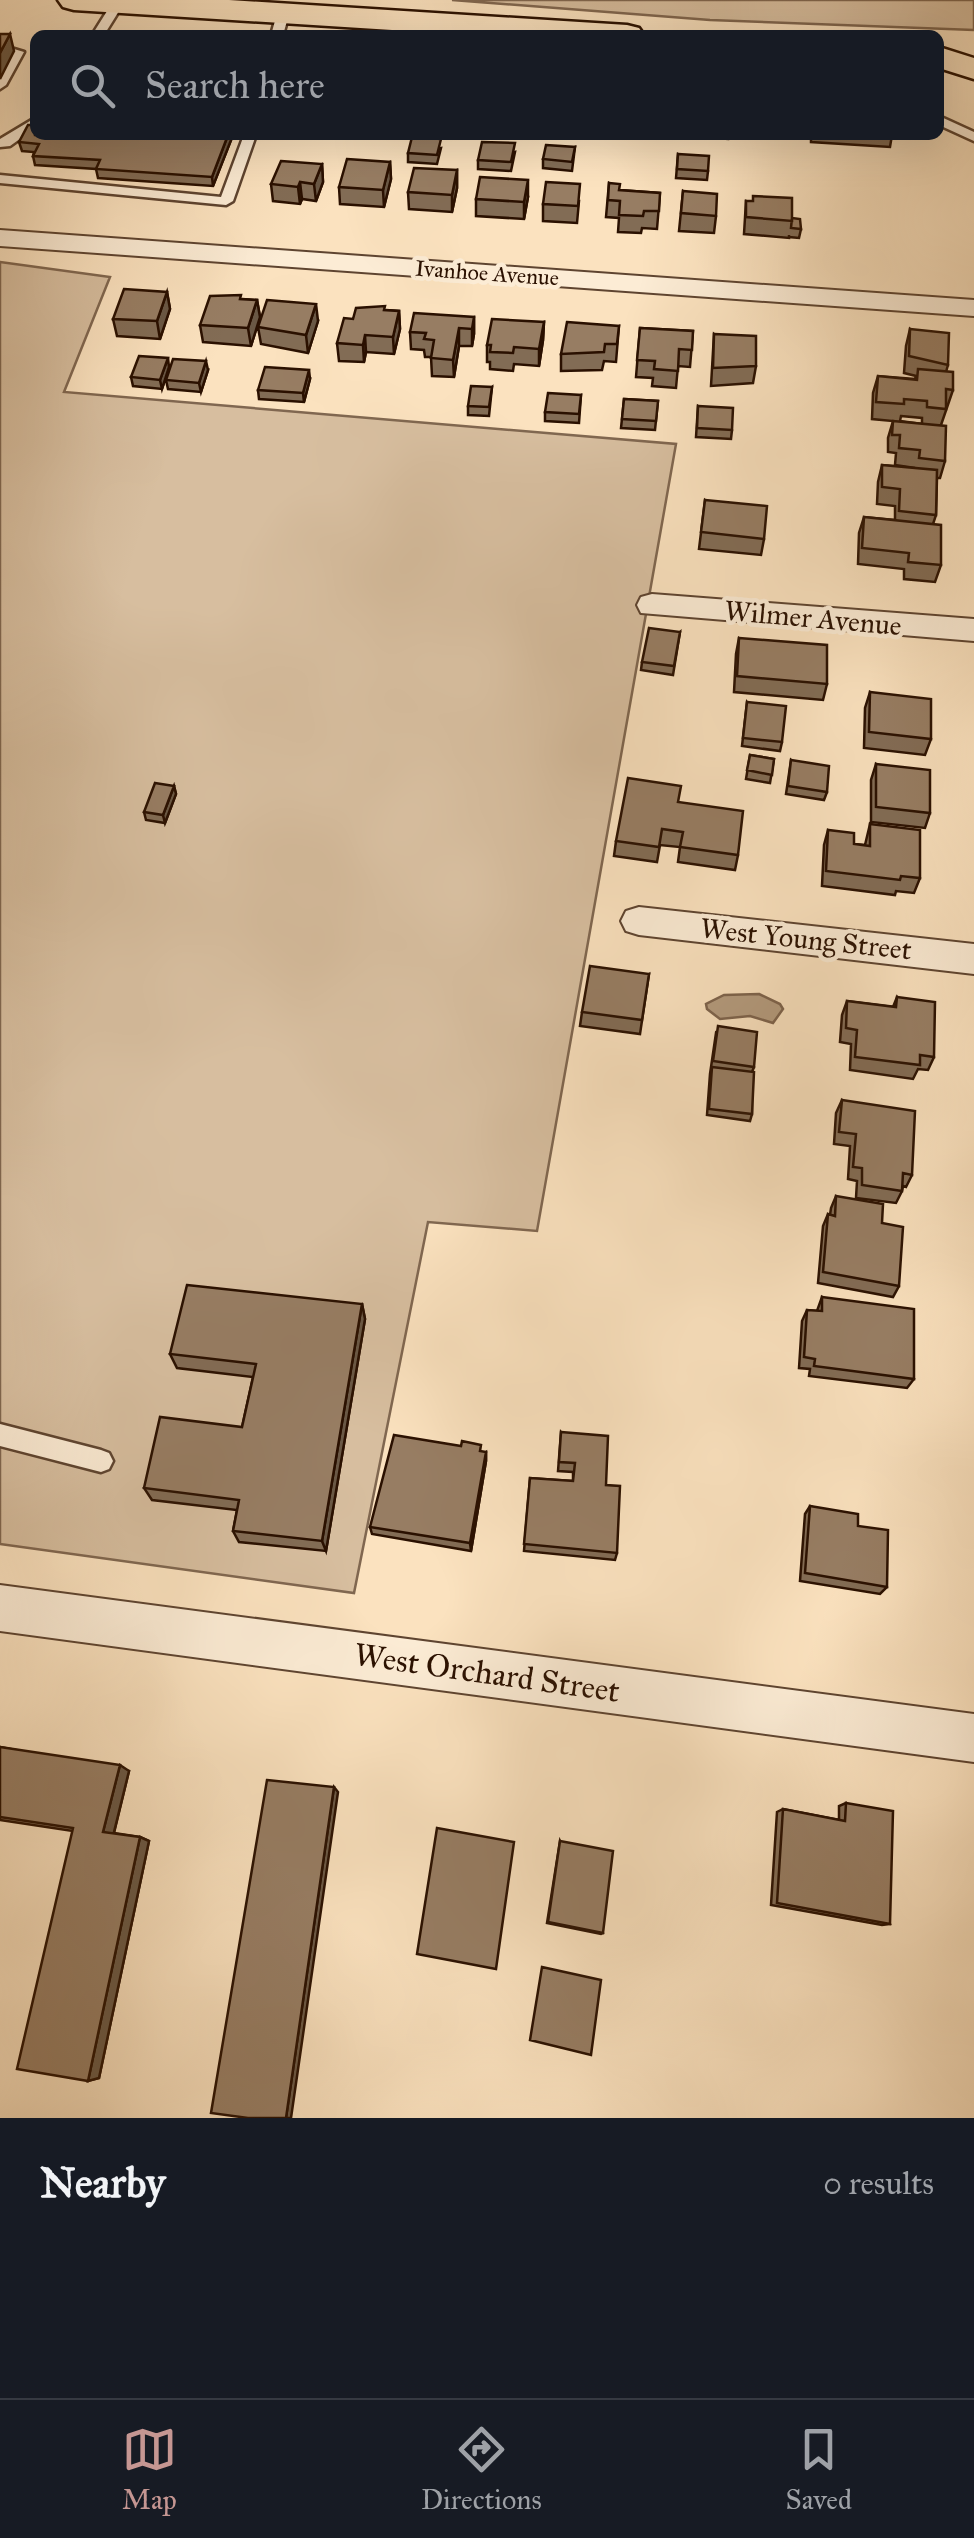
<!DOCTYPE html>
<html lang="en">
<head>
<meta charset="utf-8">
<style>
	:root { --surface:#171b24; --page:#20242c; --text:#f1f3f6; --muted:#9ea1a6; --line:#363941; --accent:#c59692 }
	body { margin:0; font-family:"IM FELL Great Primer",serif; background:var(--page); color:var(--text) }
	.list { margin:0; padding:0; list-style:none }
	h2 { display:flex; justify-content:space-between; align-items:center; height:130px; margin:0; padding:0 40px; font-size:42px }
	h2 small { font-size:32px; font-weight:400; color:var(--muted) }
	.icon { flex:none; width:55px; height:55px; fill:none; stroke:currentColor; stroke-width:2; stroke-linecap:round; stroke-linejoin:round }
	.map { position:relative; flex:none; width:974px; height:2118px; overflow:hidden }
	.search { position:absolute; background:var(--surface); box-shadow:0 10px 40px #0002; left:30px; right:30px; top:30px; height:110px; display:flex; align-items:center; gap:25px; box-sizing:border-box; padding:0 35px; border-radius:15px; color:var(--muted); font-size:38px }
	.sheet { height:280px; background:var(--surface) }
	nav { display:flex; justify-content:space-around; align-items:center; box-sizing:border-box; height:140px; border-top:2px solid var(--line); background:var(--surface); font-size:28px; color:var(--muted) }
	nav a { display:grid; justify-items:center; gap:5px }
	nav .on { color:var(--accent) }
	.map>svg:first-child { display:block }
	.green { fill:#d7be9f; stroke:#806750; stroke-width:2.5 }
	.water { fill:#b49b7e; stroke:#7d634c; stroke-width:2.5 }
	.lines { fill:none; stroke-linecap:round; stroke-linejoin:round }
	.lane-casing { stroke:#5e4430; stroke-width:5 }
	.street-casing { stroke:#5e4430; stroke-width:4 }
	.highway-casing { stroke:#2a1000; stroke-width:5 }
	.lane { fill:#fcecd5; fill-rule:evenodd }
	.street { fill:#fcecd5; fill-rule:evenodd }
	.highway { fill:#fbe2bf; fill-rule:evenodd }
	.wall { fill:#826c55; stroke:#2a1000; stroke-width:2.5; fill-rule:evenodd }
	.shaded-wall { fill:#6a5845; stroke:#2a1000; stroke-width:2.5 }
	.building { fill:#977d63; stroke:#2a1000; stroke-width:2.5 }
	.labels { text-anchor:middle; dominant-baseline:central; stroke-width:9; stroke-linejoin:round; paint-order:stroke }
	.far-street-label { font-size:22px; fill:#2a1000; stroke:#fcecd5 }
	.street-label { font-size:28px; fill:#2a1000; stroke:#fcecd5 }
	.near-street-label { font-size:32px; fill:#2a1000; stroke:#fcecd5 }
</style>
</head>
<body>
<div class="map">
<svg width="974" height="2118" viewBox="0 0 974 2118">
	<rect width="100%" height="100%" fill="#fbe2bf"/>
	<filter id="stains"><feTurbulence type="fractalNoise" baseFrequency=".002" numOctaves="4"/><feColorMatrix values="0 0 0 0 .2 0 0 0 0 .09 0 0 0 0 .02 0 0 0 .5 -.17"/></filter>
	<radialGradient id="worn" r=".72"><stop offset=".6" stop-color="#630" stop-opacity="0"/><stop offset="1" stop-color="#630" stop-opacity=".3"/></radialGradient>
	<!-- green -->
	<path class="green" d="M452,0h522v30l-264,-10z
		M0,262l110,15 -46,115 612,52 -139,787 -109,-9 -74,371 -354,-49z"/>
	<!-- water -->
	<path class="water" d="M759,994l21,10 3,5 -10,14 -23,-7 -30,3 -13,-10 -1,-5 18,-9z"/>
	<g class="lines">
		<!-- lane casing -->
		<g class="lane-casing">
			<path id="lane" d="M114,0l10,3 -20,32h-12z
				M283,10l6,4 -6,21h-12l6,-21z
				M14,49l10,3 -18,33 -6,4v-15z
				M939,116l35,16v9l-35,-16z
				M35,118v10l-25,18 -10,1v-8z
				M244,135h12l-23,66 -7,4 -226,-22v-8l221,22z
				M0,1424l101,26 8,3 4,8 -4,8 -8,3 -101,-26z"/>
		</g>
		<!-- street casing -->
		<g class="street-casing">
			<path id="street" d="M0,230l974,70v16l-974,-70z
				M652,594l322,25v22l-333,-28 -4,-8 4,-8z
				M639,907l335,37v30l-335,-39 -13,-4 -5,-10 5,-10z
				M0,1585l974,129v48l-974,-131z"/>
		</g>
		<!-- highway casing -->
		<g class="highway-casing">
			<path id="highway" d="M58,0h171l398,25 12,3 5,7h-173l-397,-25 -11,-3z
				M939,47l35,11v21l-35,-11z"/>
		</g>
		<!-- lane -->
		<use href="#lane" class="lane"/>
		<!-- street -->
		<use href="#street" class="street"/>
		<!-- highway -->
		<use href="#highway" class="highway"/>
	</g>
	<!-- wall -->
	<path class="wall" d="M35,135h198l-20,51 -115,-8 -2,-9 -61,-4 -2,-9 1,-4 -12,-1 -3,-9z
		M662,135h66v4z
		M811,135h81l-2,12 -79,-5z
		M575,147l-3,24 -29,-3v-9z
		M441,148l-4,16 -29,-2v-9z
		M515,152l-4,19 -33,-2v-9z
		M678,154l30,17 -1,9 -31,-2z
		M390,162l1,17 -7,28 -44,-3 -1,-17z
		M322,164l1,18 -7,19 -14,-2 -2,5 -27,-3 -2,-17z
		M457,170v18l-5,24 -43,-3 -1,-17z
		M609,183l10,7 41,3 -3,36 -15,-1 -1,5 -23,-1 1,-14 -13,-1z
		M683,191l33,25 -2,17 -35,-2z
		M528,197l-4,22 -48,-3v-17z
		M579,201l-2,22 -34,-2v-17z
		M746,201l46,17 9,11 -2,9 -10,-1v-2v3l-45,-4z
		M167,292l3,17 -10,30 -43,-3 -4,-17z
		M242,299l15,1 3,17 -9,29 -48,-4 -3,-17z
		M386,310l13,1 1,18 -6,25 -28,-2 -2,10 -25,-1 -2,-18 16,-24z
		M474,317v17l-2,12h-13l-5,31 -22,-1 -1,-19h-6l-1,-7 -13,-1 -1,-17z
		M318,321l-10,32 -47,-9 -3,-17z
		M544,322l-1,18 -4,26 -25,-2 -1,7 -23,-2v-7h-3v-17z
		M619,326l-3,36 -12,-1 -2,9 -41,1v-17z
		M640,328l53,3 -3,36 -12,-1 -2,22 -24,-2 1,-8 -17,-1z
		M910,329l38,36 -2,7 7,18 -12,35 4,36 -5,17h-3l-1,37 -3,9 8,41 -6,17 -31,-3v-10l-46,-5 1,-31 5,-16 31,3v-14l-18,-2 1,-22 4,-17 33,3 -20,-3 1,-12 -8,-1v-14l5,-17 -21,-2 1,-26 5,-17 37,3 1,-3 -12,-3 2,-27zM901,416l21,2v6l-22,-3z
		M714,334l42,32 -3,17 -42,3z
		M169,367l-7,22 -29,-3 -2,-9z
		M208,370l-7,22 -33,-3 -2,-9z
		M310,379l-6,23 -45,-3 -1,-9z
		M492,387l-3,29 -21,-1v-9z
		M581,395l-2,28 -34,-2v-9z
		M624,399l34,2 -3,29 -34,-2z
		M698,406l34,24 -1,9 -35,-2z
		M705,500l59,39 -3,16 -62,-6z
		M680,632l-7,43 -32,-5 1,-8z
		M739,638l88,46 -4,16 -89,-8 2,-38z
		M870,692l61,47 -6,16 -61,-7 1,-40z
		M747,702l35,40 -2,9 -38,-5z
		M750,755l24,4 -4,24 -24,-4z
		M791,760l36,32 -3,8 -38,-6z
		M876,764l54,49 -5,15 -54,-6v-42z
		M174,786l2,8 -11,29 -19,-3 -2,-8z
		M678,802l60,53 -3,15 -57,-8 2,-15 -20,-2 -3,17 -43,-6 2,-15z
		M870,824l50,54 -6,15 -18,-2 -1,4 -73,-9 2,-41 4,-15 26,14 11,1z
		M649,974l-9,60 -60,-8 2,-14z
		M897,997l37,60 -6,13 -10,-1 -5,10 -63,-9 1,-26 -11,-2 2,-27 5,-14 46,6z
		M716,1033l38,34 -2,5v42l-2,7 -43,-6 3,-41z
		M842,1100l70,75 -6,12 -3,-1 -1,5 -6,12 -40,-5 1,-17 -9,-2 2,-33 -16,-2 2,-31z
		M836,1196l46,27 17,63 -6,11 -75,-14 5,-57 5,-12 2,1 1,-7z
		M822,1297l92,82 -7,9 -98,-12 1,-7 -11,-1 3,-47 5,-11 10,1z
		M362,1304l3,15 -39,232 -87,-9 -6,-11 4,-21 -85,-10 -8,-12 98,-61 11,-50 -76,-9 -7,-14z
		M561,1432l45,53 11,68 -2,7 -91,-9 6,-73 43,3v-9l-15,-1z
		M486,1452v9l-15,90 -99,-17 -2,-7z
		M810,1506l48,20 29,61 -7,7 -80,-13 5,-67z
		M0,1747l129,24 -15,62 26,4 9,4 -50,237 -11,3 -15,-250 -73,-11z
		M846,1803l44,121 -8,1 -111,-20 6,-93 6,-3 56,11v-14z
		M560,1841l43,92 -2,1 -54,-11z"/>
	<!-- shaded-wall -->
	<path class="shaded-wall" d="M10,34l4,17 -14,28v-26z
		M228,135h5l-20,51 -1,-9z
		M390,162l1,17 -7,28 -1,-17z
		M322,164l1,18 -7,19 -2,-17z
		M457,170v18l-5,24v-17z
		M528,180v17l-4,22v-17z
		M300,182l2,17 -2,5 -2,-17z
		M167,292l3,17 -10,30 -3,-18z
		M257,300l3,17 -9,29 -3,-18z
		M316,304l2,17 -10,32 -2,-18z
		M399,311l1,18 -6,25 -1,-17z
		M474,317v17l-2,12v-17z
		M544,322l-1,18 -4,26v-17z
		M459,328v18l-5,31 -1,-17z
		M365,335l1,17 -2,10 -1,-17z
		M168,358l1,9 -7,22 -2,-9z
		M206,361l2,9 -7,22 -2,-9z
		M309,370l1,9 -6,23 -1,-9z
		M174,786l2,8 -11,29 -2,-8z
		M362,1304l3,15 -39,232 -4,-10z
		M486,1452v9l-15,90 -1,-8z
		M120,1765l9,6 -16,65 -10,-4z
		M334,1787l4,5 -47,326h-5z
		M140,1837l9,4 -50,237 -11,3z"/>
	<!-- building -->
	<path class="building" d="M0,34h10l-10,19z
		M28,125h7v10h193l-16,42 -116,-8 4,-9 -67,-4 6,-12 -20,-2z
		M412,137l29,2 -4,16 -29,-2z
		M482,142l33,1 -4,19 -33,-2z
		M546,145l29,2 -3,15 -29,-3z
		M678,154l31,2 -1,15 -31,-2z
		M347,159l43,3 -7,28 -44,-3z
		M281,161l41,3 -8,20 -14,-2 -2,5 -27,-3z
		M414,168l43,2 -5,25 -44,-3z
		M480,177l48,3 -4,22 -48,-3z
		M546,182l34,2 -2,22 -35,-2z
		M609,183l11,1 -1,6 41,3 -1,18h-15l-1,5 -24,-1 1,-14 -12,-1z
		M683,191l34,3 -1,22 -35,-3z
		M753,196l39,2v23l-46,-4v-16h7z
		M792,218l8,1 1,10 -10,-1z
		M124,289l43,3 -10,29 -44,-2z
		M241,295l-1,4 17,1 -9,28 -48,-3 10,-29z
		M267,300l49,4 -10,31 -48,-8z
		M385,306l-1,4 15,1 -6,26 -28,-2 -2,10 -26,-2 7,-25 9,1 3,-11z
		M414,313l60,4 -2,12 -13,-1 -6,32 -22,-2 3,-18 -10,-1 2,-6 -16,-1z
		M492,319l52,3 -5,27 -25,-2 -1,6 -23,-1 1,-7h-4z
		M567,322l52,4 -2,18h-12l-1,8 -43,2z
		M640,328l53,3 -1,19 -13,-1 -1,22 -24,-2 1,-8 -18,-1z
		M910,329l39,4 -1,32 -39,-9z
		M714,334l42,2v30l-43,2z
		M139,356l29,2 -8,22 -29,-3z
		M173,359l33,2 -7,22 -33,-3z
		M265,367l44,3 -6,23 -45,-3z
		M918,369l35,3v18l-7,-1v20l-19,-2v-6l-23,-2v5l-28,-2 2,-26 39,4z
		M471,386l21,1 -3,20 -21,-1z
		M548,393l33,2 -2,19 -34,-2z
		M624,399l34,2 -2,20 -34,-2z
		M698,406l35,2 -1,22 -35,-2z
		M893,421l53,5 -1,35 -26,-3 1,-8 -21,-2 1,-13h-8z
		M882,465l55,5 -1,45 -37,-4 1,-22 -18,-2z
		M705,500l62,6 -3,33 -63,-7z
		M864,517l77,8v40l-33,-3 1,-9 -47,-5z
		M649,628l31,4 -6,34 -32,-4z
		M739,638l88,7v39l-90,-8z
		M870,692l61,7v40l-62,-7z
		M747,702l39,4 -4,36 -39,-4z
		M750,755l24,4 -2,16 -25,-5z
		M791,760l38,6 -2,26 -39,-6z
		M876,764l54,6v43l-54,-6z
		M628,778l53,8 -3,16 65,9 -5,44 -58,-8 3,-15 -21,-3 -3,18 -43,-6z
		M155,783l19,3 -11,29 -19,-3z
		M870,824l50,6v48l-19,-2 -1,4 -74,-9 2,-41 26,3v11l16,2z
		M590,966l59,8 -7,46 -60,-8z
		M897,997l38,5 -1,55 -14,-2v10l-65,-8 2,-27 -11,-2 1,-27 49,6z
		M718,1026l39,6 -3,35 -41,-6z
		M712,1067l42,5 -2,42 -43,-5z
		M842,1100l73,11 -3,64 -9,-2 -1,18 -40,-6v-17l-9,-1 3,-33 -17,-2z
		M836,1196l47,8 -1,19 21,4 -4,59 -76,-14 5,-58 7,2z
		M187,1285l175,19 -40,237 -89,-10 6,-31 -95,-12 16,-71 82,10 14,-63 -86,-10z
		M822,1297l92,12v70l-100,-13 1,-7 -11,-2 3,-47 15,1z
		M561,1432l47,4 -2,49 14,1 -3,67 -93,-9 6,-66 43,3 2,-18 -16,-1z
		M394,1435l67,11 1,-5 19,4 -1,6 6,1 -16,91 -100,-16z
		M810,1506l48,8v12l30,4 -1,57 -82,-14z
		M0,1747l120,18 -17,67 37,5 -52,244 -71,-12 56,-241 -73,-11z
		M267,1780l67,7 -48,331h-38l-37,-5z
		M846,1803l47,8 -3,113 -113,-21 6,-94 62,12z
		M437,1828l77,14 -18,127 -79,-15z
		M560,1841l53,10 -10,82 -55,-11z
		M542,1967l59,13 -10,75 -61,-15z"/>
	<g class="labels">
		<!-- far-street labels -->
		<g class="far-street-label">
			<text transform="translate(487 273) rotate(4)">Ivanhoe Avenue</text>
		</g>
		<!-- street labels -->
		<g class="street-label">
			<text transform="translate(813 618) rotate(5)">Wilmer Avenue</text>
			<text transform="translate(806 939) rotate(6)">West Young Street</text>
		</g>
		<!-- near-street labels -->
		<g class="near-street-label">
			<text transform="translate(487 1673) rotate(8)">West Orchard Street</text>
		</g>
	</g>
	<rect width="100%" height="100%" filter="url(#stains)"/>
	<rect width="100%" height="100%" fill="url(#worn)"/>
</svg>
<div class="search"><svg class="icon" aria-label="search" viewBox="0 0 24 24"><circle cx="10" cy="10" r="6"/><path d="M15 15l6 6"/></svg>Search here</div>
</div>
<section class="sheet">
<h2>Nearby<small>0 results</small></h2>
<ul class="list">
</ul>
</section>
<nav>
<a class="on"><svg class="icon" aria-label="map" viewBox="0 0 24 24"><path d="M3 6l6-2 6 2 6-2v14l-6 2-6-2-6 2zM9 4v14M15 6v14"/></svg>Map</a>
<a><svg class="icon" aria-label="directions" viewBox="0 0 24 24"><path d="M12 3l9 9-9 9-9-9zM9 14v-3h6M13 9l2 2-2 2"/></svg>Directions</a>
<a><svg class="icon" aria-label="saved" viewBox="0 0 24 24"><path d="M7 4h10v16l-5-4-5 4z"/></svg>Saved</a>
</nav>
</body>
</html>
